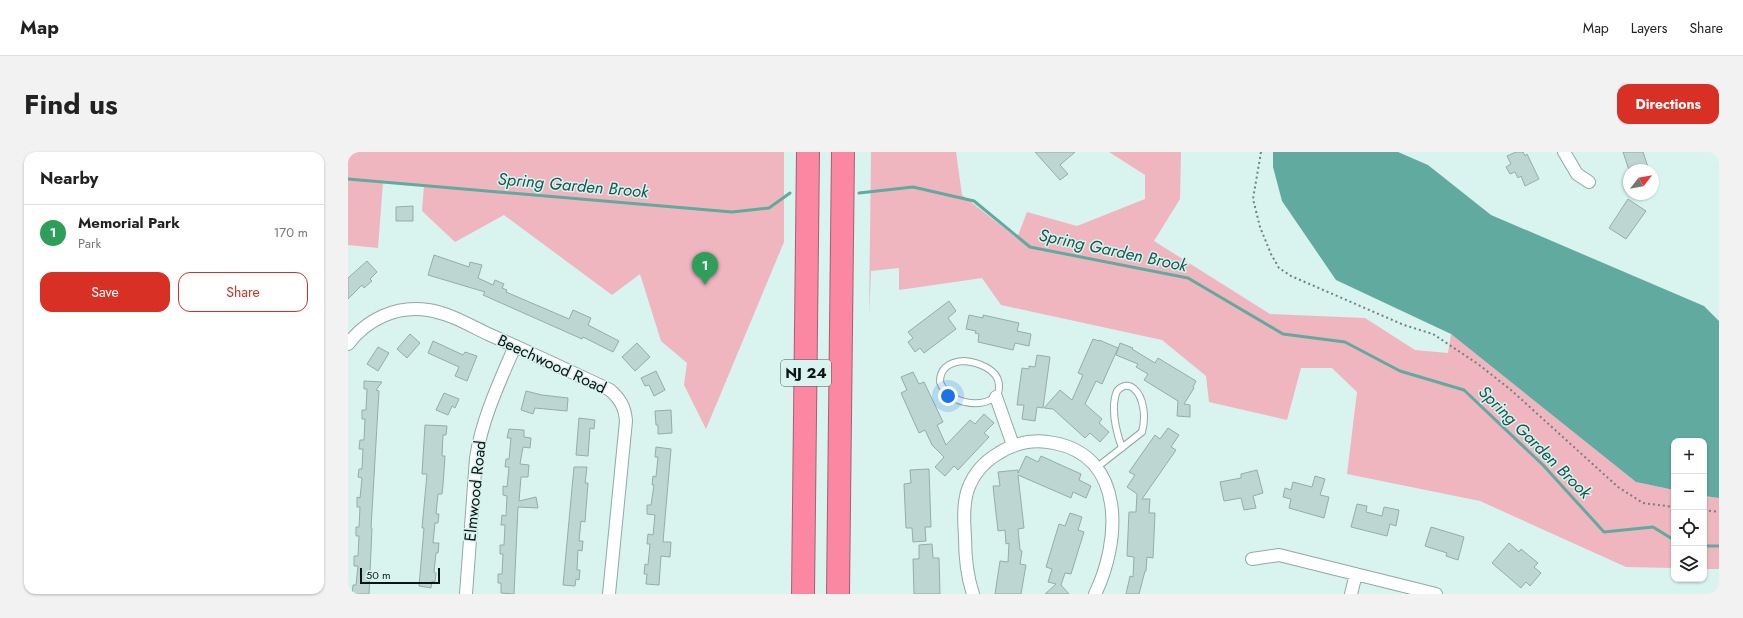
<!DOCTYPE html>
<html lang="en">
<head>
<meta charset="utf-8">
<style>
	:root { --surface:#fff; --page:#f2f2f2; --text:#222; --muted:#767676; --line:#e0e0e0; --accent:#d93025 }
	body { margin:0; font-family:Jost,sans-serif; background:var(--page); color:var(--text) }
	.controls { position:absolute; right:12px; bottom:12px; display:grid; overflow:hidden; border-radius:8px; box-shadow:0 1px 3px #0004 }
	.controls button { width:36px; height:36px; display:grid; place-items:center; padding:0; border:0; border-bottom:1px solid var(--line); background:var(--surface); color:var(--text); font:20px sans-serif }
	.compass { position:absolute; left:1275px; top:12px; width:36px; height:36px; border-radius:50%; background:var(--surface); box-shadow:0 1px 3px #0004; rotate:59deg }
	.scale { position:absolute; left:12px; bottom:10px; width:80px; box-sizing:border-box; padding-left:4px; border:2px solid #0c1513; border-top:0; font-size:11px; line-height:14px; white-space:nowrap; color:#0c1513; -webkit-text-stroke:3px #d9f3ee; paint-order:stroke }
	.you { position:absolute; left:600px; top:244px; width:14px; height:14px; margin:-10px; border:3px solid #fff; border-radius:50%; background:#1a73e8; box-shadow:0 0 0 6px #1a73e833 }
	.badge { display:grid; place-items:center; width:26px; height:26px; border-radius:50%; background:var(--accent); color:#fff; font-size:13px; font-weight:700 }
	.pin { position:absolute; translate:-50% -33px; filter:drop-shadow(0 1px 2px #0008) }
	.pin::after { content:''; position:absolute; top:21px; width:14px; height:12px; background:inherit; clip-path:polygon(0 0,100% 0,50% 100%) }
	.list { margin:0; padding:0; list-style:none }
	h2 { display:flex; justify-content:space-between; align-items:center; height:52px; margin:0; padding:0 16px; font-size:17px }
	h2 small { font-size:13px; font-weight:400; color:var(--muted) }
	.list li { display:grid; grid-template-columns:26px 1fr auto; gap:12px; align-items:center; box-sizing:border-box; height:56px; padding:0 16px; border-top:1px solid var(--line) }
	.list b { display:block; font-size:15px; white-space:nowrap }
	.list p { margin:0; font-size:13px; white-space:nowrap; color:var(--muted) }
	.list em { font-size:13px; font-style:normal; color:var(--muted) }
	.actions { display:flex; gap:8px; padding:12px 16px }
	.actions a { flex:1; padding:9px 0; border:1px solid var(--accent); border-radius:12px; text-align:center; font-size:14px; color:var(--accent) }
	.actions .main { background:var(--accent); color:#fff }
	.icon { flex:none; width:22px; height:22px; fill:none; stroke:currentColor; stroke-width:2; stroke-linecap:round; stroke-linejoin:round }
	.map { position:relative; flex:none; width:1371px; height:442px; overflow:hidden; border-radius:12px }
	header { display:flex; align-items:center; gap:24px; box-sizing:border-box; height:56px; padding:0 20px; background:var(--surface); border-bottom:1px solid var(--line) }
	header strong { font-size:19px }
	nav { display:flex; gap:22px; margin-inline-start:auto; font-size:14px }
	.intro { display:flex; align-items:center; justify-content:space-between; box-sizing:border-box; height:96px; padding:0 24px }
	h1 { margin:0; font-size:28px }
	.button { padding:10px 18px; border-radius:12px; background:var(--accent); color:#fff; font-size:14px; font-weight:700 }
	main { display:flex; gap:24px; padding:0 24px }
	aside { flex:1; background:var(--surface); border-radius:12px; box-shadow:0 1px 3px #0004 }
	.map>svg:first-child { display:block }
	.green { fill:#efb6c0 }
	.water { fill:#60aa9f }
	.lines { fill:none; stroke-linecap:round; stroke-linejoin:round }
	.stream { stroke:#60aa9f; stroke-width:3 }
	.building { fill:#bdd6d1; stroke:#95ada9 }
	.service-casing { stroke:#91a9a4; stroke-width:8 }
	.minor-casing { stroke:#91a9a4; stroke-width:14 }
	.motorway-casing { stroke:#a85f70; stroke-width:24 }
	.path { stroke:#70817e; stroke-width:2; stroke-dasharray:2 3; stroke-linecap:butt }
	.service { stroke:#fff; stroke-width:6 }
	.minor { stroke:#fff; stroke-width:12 }
	.motorway { stroke:#fc87a2; stroke-width:22 }
	.labels { text-anchor:middle; dominant-baseline:central; stroke-width:3; stroke-linejoin:round; paint-order:stroke }
	.shield { fill:#d9f3ee; stroke:#4a5855; stroke-width:1 }
	.shield-label { font-size:15px; font-weight:bold; fill:#0c1513 }
	.street-label { font-size:16px; fill:#0c1513; stroke:#d9f3ee }
	.water-label { font-size:17px; font-style:italic; fill:#16564e; stroke:#d9f3ee }
</style>
</head>
<body>
<header>
<strong>Map</strong>
<nav><a>Map</a><a>Layers</a><a>Share</a></nav>
</header>
<div class="intro"><h1>Find us</h1><a class="button">Directions</a></div>
<main>
<aside>
<h2>Nearby<small></small></h2>
<ul class="list">
<li><span class="badge" style="background:#2e9e5b">1</span><div><b>Memorial Park</b><p>Park</p></div><em>170 m</em></li>
</ul>
<div class="actions"><a class="main">Save</a><a>Share</a></div>
</aside>
<div class="map">
<svg width="1371" height="442" viewBox="0 0 1371 442">
	<rect width="100%" height="100%" fill="#d9f3ee"/>
	<!-- green -->
	<path class="green" d="M0,0h436v90l-78,187 -22,-44 3,-22 -26,-22 -21,-67 -28,21 -108,-80 -49,27 -33,-31 2,-26 -41,-3 -5,66 -30,-3z
		M523,0h85l6,43 55,43 10,-26 50,14 68,-27v-24l-36,-23h72l-1,47 -26,42 116,73 95,4 50,32 33,3 3,-19 185,148 38,8v78l-48,-1 -146,-66 -133,-27 10,-82 -25,-24h-31l-14,52 -78,-18 -3,-26 -44,-36 -161,-35 -19,-27 -83,12v-22l-28,3 -2,46z
		M1356,344l15,2v71h-15z"/>
	<!-- water -->
	<path class="water" d="M925,0h125l30,13 63,50 213,91 15,15v177l-15,-2v-55h-30v49l-38,-8 -185,-148 -115,-54 -54,-79 -9,-34z"/>
	<g class="lines">
		<!-- stream -->
		<path class="stream" d="M0,27l384,33 37,-4 21,-15
			M511,41l54,-6 61,14 56,46 158,31 95,56 62,8 55,29 64,19 79,75 61,67 49,-5 21,13
			M1356,394h15"/>
	</g>
	<!-- building -->
	<path class="building" d="M687,0h40l-15,13 8,9 -8,6z
		M1168,0h7l2,4 2,-2 12,25 -14,7 -4,-10 -3,2 -3,-6 -5,2 -4,-7 5,-3 -4,-8z
		M1275,0h20l6,18h-20z
		M1280,47l18,12 -20,28 -17,-11z
		M65,54v15h-17v-14z
		M86,103l35,12 1,-5 12,3 -4,13 15,7 2,-5 9,4 -2,4 5,2 -1,2 63,27 4,-9 18,8 -3,7 31,16 -6,11 -30,-15 -1,2 -99,-44 2,-3 -57,-17z
		M19,109l10,11 -7,7 2,2 -8,7 -2,-3 -14,14v-21z
		M601,149l7,10 -8,7 8,11 -32,24 -4,-5 -5,4 -7,-10 5,-4 -5,-6z
		M621,163l14,3v-3l36,8 -2,8 14,3 -2,12 -14,-3 -2,7 -35,-8 1,-8 -4,-1 1,-2 -10,-2z
		M62,182l10,9 -13,15 -10,-9z
		M745,187l6,2v-1l19,8 -16,36 -6,-3 -11,23 17,15 -3,4 10,9 -9,10 -10,-9 -5,5 -32,-29 -9,-1 16,-18 12,10 11,-25 -5,-2z
		M85,189l30,14 2,-3 12,4 -10,25 -12,-5 4,-9 -31,-14z
		M289,191l13,14 -15,14 -13,-14z
		M772,191l13,5 -1,1 23,14 3,-5 38,23 -3,6 1,1 -10,16 6,1v12l-13,-1 1,-15 -34,-21 4,-6 -12,-7 2,-3 -22,-9z
		M30,195l11,6 -11,18 -11,-7z
		M689,203l13,2 -7,51 -6,-1 -2,14 -13,-2 2,-14h-7l5,-37 7,1v-3l6,1z
		M308,219l9,19 -11,6 -5,-11 -4,1 -4,-8z
		M565,220l6,12 5,-2 19,40 -6,3 9,20 24,-25 5,4 9,-10 10,9 -10,10 5,4 -31,33 -4,-4 -9,10 -10,-9 9,-10 -12,-12 -7,-15 -6,3 -18,-40 6,-3 -6,-13z
		M16,229l18,1 -6,8 3,1 -8,137h1l-3,66h-17l1,-9h3l2,-19h-4v-10h4l1,-20h-3v-9h3l1,-20h-3v-10l3,1 2,-20 -4,-1 1,-8h3l1,-20h-4l1,-9h4l1,-21h-3v-9h4l1,-21h-3z
		M178,239l16,4 26,3 -1,13 -32,-3 -2,6 -12,-4z
		M96,241l15,6 -4,9 -3,-2 -4,9 -12,-5z
		M323,258l1,23 -14,1v-9h-2l-1,-14z
		M231,266l16,2 -1,9 -4,-1 -2,28 -12,-1z
		M77,273l22,1 -1,9h-3l-1,21h3l-2,29 -1,9h-4l-2,20h3l-1,9h-3l-2,20h6l-1,10h-2l-2,19 2,1 -1,9 -3,-1 -1,7 -12,-2 5,-58h-2l5,-54h-5z
		M820,276l11,7 -8,12 5,3 -34,49h8l-1,14h6l-2,45 -6,-1 -1,14h-1l-6,23h-13l4,-18 3,1 1,-20 -7,-1 2,-44h7l1,-18 -10,-7 8,-12 -6,-3 26,-37 5,4z
		M161,277l15,1v7l7,1 -1,10 -7,-1 -3,17 9,1 -1,12h-7l-2,24 17,-4 2,11 -20,-1 -4,87 -13,-1v-10h-3v-9h4l1,-20h-3v-9h4l1,-20h-4l1,-10 4,1 1,-20 -4,-1v-9l4,1 2,-20h-4l1,-8h3l2,-21h-4z
		M308,295l15,2 -8,93h8l-1,15 -9,-1 -2,29 -13,-1 1,-10h-3l1,-10 3,1 2,-21h-3l1,-10 5,1 2,-20 -8,-1v-9h4l3,-20h-2l1,-9 3,1 2,-20h-3z
		M678,304l12,6 3,-6 40,18 -2,6 12,6 -5,12 -13,-6 -2,6 -53,-23 6,53 -6,1 2,21 2,1 -2,13 6,1 -5,29h-26l5,-33 8,1 1,-19 -3,1 -1,-14 -7,1 -5,-45h7l-2,-14 20,-2v3z
		M226,315h13l-2,16h3l-3,39 -4,-1 -2,20h4l-1,10 -4,-1 -1,20h3l-1,10 -3,-1 -1,7 -12,-1z
		M581,317l2,58h-6l1,14 -13,1 -1,-14h-6l-2,-44 7,-1 -1,-13z
		M909,318l6,23 -10,3 3,12 -12,2 -3,-12 -17,3 -4,-19 21,-4v-4z
		M967,324l10,3 -5,16 9,2 -5,21 -35,-10 2,-9 -8,-2 2,-9 6,2 2,-8 19,5z
		M1009,352l10,2 -1,6 16,4 2,-9 15,3 -3,16 -6,-2 -3,12 -36,-9z
		M722,361l12,4 -4,13 6,2 -13,42 -6,-1 -4,12 8,9h-24l11,-10 -8,-2 4,-13 -6,-2 13,-43 6,2z
		M1083,375l33,10 -6,23 -12,-4 1,-3 -22,-7z
		M1161,391l10,9 2,-3 17,14 -4,4 7,6 -11,13 -4,-4 -5,6 -29,-25z
		M584,392l1,14h6l1,36h-26l-1,-35h6v-14z"/>
	<g class="lines">
		<!-- service casing -->
		<g class="service-casing">
			<path id="service" d="M616,209c13,1 35,8 35,25 0,4 0,8 -3,11 -18,12 -48,6 -56,-15 0,-15 10,-20 24,-21z
				M748,316l46,-36c2,-8 3,-16 1,-25 -2,-13 -13,-30 -26,-16 -7,17 -1,40 5,57"/>
		</g>
		<!-- minor casing -->
		<g class="minor-casing">
			<path id="minor" d="M1216,0l13,22 12,8
				M0,192c19,-25 49,-39 80,-34 21,3 41,15 60,24 41,18 81,37 122,56 10,9 15,17 16,31l-17,173
				M648,245l17,48
				M904,407l27,-4 157,39
				M118,442l10,-136c6,-39 23,-75 39,-112
				M625,442c-6,-18 -8,-38 -8,-57 -1,-16 -2,-33 3,-48 6,-16 17,-28 31,-36 17,-11 35,-14 55,-10 73,14 66,100 41,151
				M1003,442l5,-20"/>
		</g>
		<!-- motorway casing -->
		<g class="motorway-casing">
			<path id="motorway" d="M455,442l5,-442
				M490,442l5,-442"/>
		</g>
		<!-- path -->
		<path class="path" d="M913,0l-8,47 7,28 11,27 8,14 12,8 113,49 29,9 45,30 33,26 107,97 25,16 31,4
			M1356,358l15,2"/>
		<!-- service -->
		<use href="#service" class="service"/>
		<!-- minor -->
		<use href="#minor" class="minor"/>
		<!-- motorway -->
		<use href="#motorway" class="motorway"/>
	</g>
	<g class="labels">
		<!-- shield labels -->
		<rect class="shield" x="433" y="208" width="50" height="26" rx="3"/>
		<g class="shield-label">
			<text x="458" y="221">NJ 24</text>
		</g>
		<!-- street labels -->
		<g class="street-label">
			<text transform="translate(204 212) rotate(25)">Beechwood Road</text>
			<text transform="translate(127 339) rotate(-84)">Elmwood Road</text>
		</g>
		<!-- water labels -->
		<g class="water-label">
			<text transform="translate(225 33) rotate(5)">Spring Garden Brook</text>
			<text transform="translate(765 98) rotate(12)">Spring Garden Brook</text>
			<text transform="translate(1187 290) rotate(45)">Spring Garden Brook</text>
		</g>
	</g>
</svg>
<div class="controls">
<button>+</button>
<button>−</button>
<button><svg class="icon" aria-label="locate" viewBox="0 0 24 24"><circle cx="12" cy="12" r="6"/><path d="M12 2v4M12 18v4M2 12h4M18 12h4"/></svg></button>
<button><svg class="icon" aria-label="layers" viewBox="0 0 24 24"><path d="M12 4l9 5-9 5-9-5zM3 14l9 5 9-5"/></svg></button>
</div>
<svg class="compass" viewBox="-18 -18 36 36"><path d="M0-13l5 13h-10z" fill="#e53935"/><path d="M0 13l5-13h-10z" fill="#767676"/></svg>
<div class="scale">50 m</div>
<div class="you"></div>
<div class="pin badge" style="left:357px;top:133px;background:#2e9e5b">1</div>
</div>
</main>
</body>
</html>
